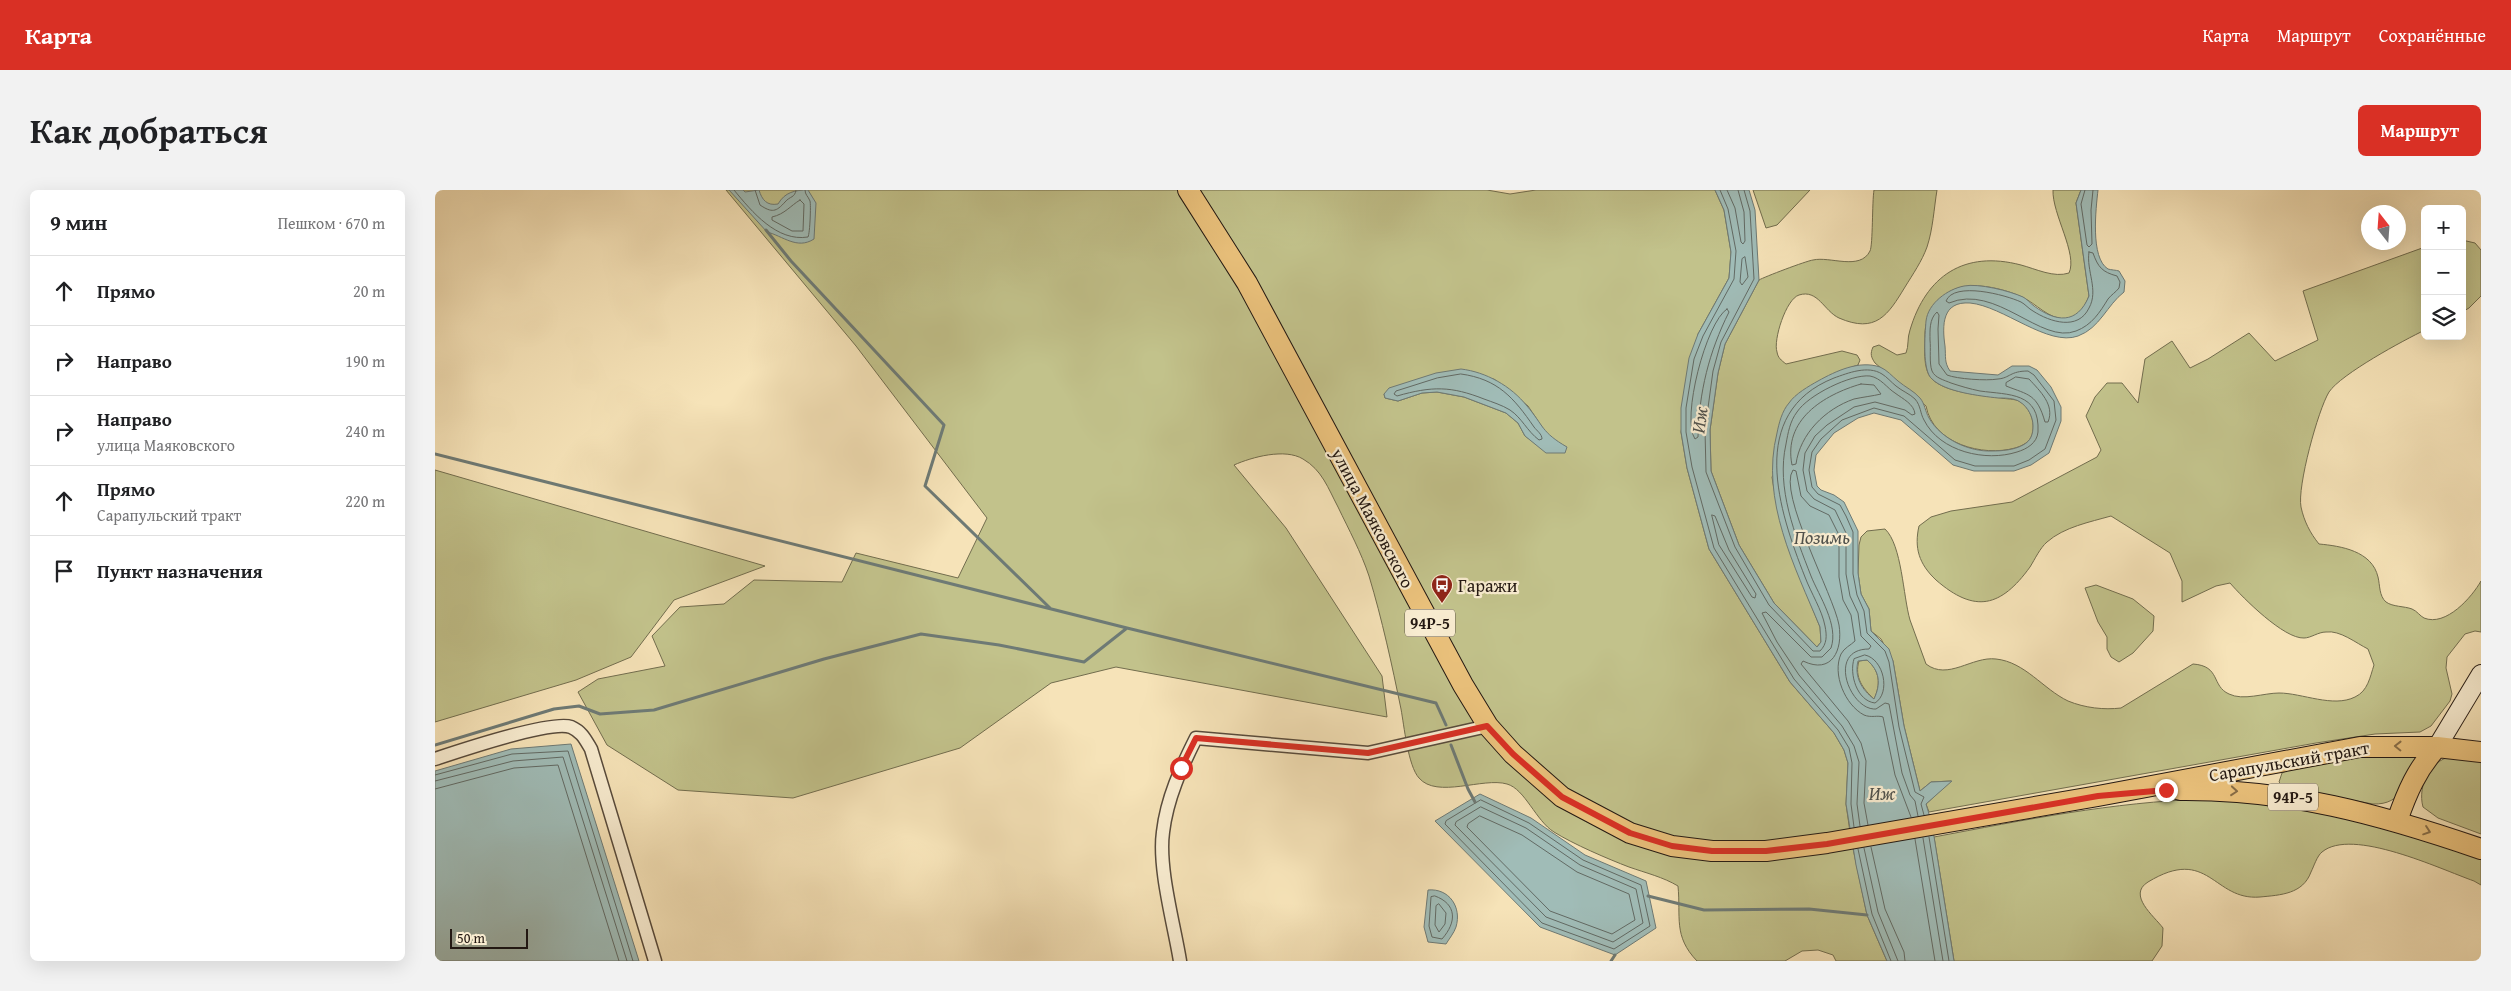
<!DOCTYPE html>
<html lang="ru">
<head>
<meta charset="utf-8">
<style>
	:root { --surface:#fff; --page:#f2f2f2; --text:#202124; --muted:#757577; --line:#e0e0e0; --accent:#d93025 }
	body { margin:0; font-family:"Gentium Book Plus",serif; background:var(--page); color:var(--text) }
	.controls { position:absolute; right:15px; top:15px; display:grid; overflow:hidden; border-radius:8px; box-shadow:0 5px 20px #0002 }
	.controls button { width:45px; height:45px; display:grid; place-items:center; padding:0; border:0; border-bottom:1px solid var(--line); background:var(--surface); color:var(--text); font:25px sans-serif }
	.compass { position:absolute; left:1926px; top:15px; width:45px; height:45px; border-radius:50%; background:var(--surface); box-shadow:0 5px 20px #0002; rotate:343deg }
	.scale { position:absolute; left:15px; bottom:12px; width:78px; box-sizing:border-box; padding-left:5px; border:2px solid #231812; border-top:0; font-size:14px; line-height:18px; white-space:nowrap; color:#231812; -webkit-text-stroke:4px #f9edd1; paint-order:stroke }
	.stop { position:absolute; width:15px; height:15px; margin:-11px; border:4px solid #d93025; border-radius:50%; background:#fff }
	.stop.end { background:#d93025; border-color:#fff; box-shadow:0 1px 5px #0008 }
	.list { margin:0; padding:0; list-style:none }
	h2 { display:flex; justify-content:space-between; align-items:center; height:65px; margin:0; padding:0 20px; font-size:21px }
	h2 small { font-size:16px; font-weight:400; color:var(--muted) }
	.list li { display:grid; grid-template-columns:32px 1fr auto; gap:15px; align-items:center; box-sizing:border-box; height:70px; padding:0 20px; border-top:1px solid var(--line) }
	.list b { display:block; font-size:19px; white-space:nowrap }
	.list p { margin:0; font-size:16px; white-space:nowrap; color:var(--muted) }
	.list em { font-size:16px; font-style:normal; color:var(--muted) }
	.icon { flex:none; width:28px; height:28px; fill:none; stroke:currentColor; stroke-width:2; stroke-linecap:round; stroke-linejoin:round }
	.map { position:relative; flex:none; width:2046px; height:771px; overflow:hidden; border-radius:8px }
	header { display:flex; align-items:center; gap:30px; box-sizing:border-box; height:70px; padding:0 25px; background:var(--accent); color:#fff }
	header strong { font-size:24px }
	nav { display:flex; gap:28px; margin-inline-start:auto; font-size:18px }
	.intro { display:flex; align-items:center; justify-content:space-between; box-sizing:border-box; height:120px; padding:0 30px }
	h1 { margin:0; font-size:35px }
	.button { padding:12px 22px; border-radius:8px; background:var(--accent); color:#fff; font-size:18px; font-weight:700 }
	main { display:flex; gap:30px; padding:0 30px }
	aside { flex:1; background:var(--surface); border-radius:8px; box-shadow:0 5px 20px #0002 }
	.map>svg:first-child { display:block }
	.green { fill:#c2c28b; stroke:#726d4e; fill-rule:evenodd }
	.water { fill:#a0bcb7; stroke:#6e7a75; fill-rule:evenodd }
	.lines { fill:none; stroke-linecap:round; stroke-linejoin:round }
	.shore { stroke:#626a64; stroke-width:1 }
	.stream { stroke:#6e7a75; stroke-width:3 }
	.street-casing { stroke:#584b3c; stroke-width:15 }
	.secondary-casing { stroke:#231812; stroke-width:20 }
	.primary-casing { stroke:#231812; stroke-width:22 }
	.street { stroke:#f9edd1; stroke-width:12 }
	.secondary { stroke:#f9edd1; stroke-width:18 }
	.primary { stroke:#ebc27c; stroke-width:20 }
	.oneway { stroke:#876d47 }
	.route { stroke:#d93025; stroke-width:6 }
	.labels { text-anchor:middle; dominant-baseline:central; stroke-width:4.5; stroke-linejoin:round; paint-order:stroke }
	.shield { fill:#f9edd1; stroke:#63584b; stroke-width:1 }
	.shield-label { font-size:16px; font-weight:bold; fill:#231812 }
	.street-label { font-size:18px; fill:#231812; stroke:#f9edd1 }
	.poi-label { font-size:18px; fill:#231812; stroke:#f9edd1; text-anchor:start }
	.water-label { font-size:19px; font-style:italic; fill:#4f514c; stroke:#f9edd1 }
</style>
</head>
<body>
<header>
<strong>Карта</strong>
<nav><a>Карта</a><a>Маршрут</a><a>Сохранённые</a></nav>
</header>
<div class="intro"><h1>Как добраться</h1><a class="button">Маршрут</a></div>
<main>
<aside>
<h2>9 мин<small>Пешком · 670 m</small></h2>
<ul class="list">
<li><svg class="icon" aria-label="ahead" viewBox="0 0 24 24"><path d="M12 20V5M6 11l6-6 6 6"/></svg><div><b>Прямо</b></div><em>20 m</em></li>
<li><svg class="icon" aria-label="right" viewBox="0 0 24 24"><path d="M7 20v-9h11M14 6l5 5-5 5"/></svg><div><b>Направо</b></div><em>190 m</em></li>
<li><svg class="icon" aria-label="right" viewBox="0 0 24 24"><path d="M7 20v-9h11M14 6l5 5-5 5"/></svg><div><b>Направо</b><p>улица Маяковского</p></div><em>240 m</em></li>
<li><svg class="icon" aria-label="ahead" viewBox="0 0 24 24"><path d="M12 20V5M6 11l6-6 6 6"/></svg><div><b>Прямо</b><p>Сарапульский тракт</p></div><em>220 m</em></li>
<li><svg class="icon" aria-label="arrive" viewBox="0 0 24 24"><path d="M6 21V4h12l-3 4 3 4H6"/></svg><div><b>Пункт назначения</b></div></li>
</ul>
</aside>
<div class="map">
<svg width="2046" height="771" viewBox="0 0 2046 771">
	<rect width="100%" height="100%" fill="#f6e3b8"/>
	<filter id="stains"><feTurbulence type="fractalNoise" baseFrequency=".004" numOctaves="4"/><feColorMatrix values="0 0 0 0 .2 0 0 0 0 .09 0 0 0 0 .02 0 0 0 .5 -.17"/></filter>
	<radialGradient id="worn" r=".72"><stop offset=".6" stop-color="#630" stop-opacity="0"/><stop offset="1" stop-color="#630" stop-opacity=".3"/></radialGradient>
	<!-- green -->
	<path class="green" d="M291,0h761l23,4 26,-4h179l9,20 7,42 -2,26 -31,56 -17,98 6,36 22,81 81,133 44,51 10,17 4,13 -2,41 5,35 16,76 20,46h-51l-3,-6 -15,-5 -16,1 -17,10h-88c-24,-25 -16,-44 -19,-75 -15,-9 -32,-13 -49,-19 -21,-8 -56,-23 -75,-35 -18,-11 -29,-43 -47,-48 -24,-7 -70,15 -88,-6 -11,-12 -15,-53 -18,-69 -9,-44 -19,-90 -32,-133 -8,-24 -20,-46 -31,-69 -10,-19 -16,-37 -35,-48 -18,-11 -51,-2 -69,6l52,63 96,148 5,41 -271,-50 -65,16 -91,65 -167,50 -115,-8 -71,-45 -29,-53 20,-13 67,-13 -13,-30 28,-29 44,-3 30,-24 88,2 14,-29 102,25 29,-60 -131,-172zM1059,189l34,27 20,30 18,11 -30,-3 -11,-8 -7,-13 -12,-10 -42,-16 -27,-5 -15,1 -24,8 -13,-3 -1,-4z
		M1318,0h57l-33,35 -11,3z
		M1439,0h63c-3,18 -4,39 -10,57 -5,14 -14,27 -22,40 -17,28 -29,47 -66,31 -15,-7 -21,-29 -40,-23 -13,4 -26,45 -22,57 1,6 4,8 9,12l56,-13 15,4 3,5 -2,5 -15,5 -71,107c8,53 28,101 48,150l1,15 -4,5 -43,-44 -35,-58 -28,-74 -1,-41 8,-57 7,-29 34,-64c5,-3 47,-19 54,-20 17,-4 47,11 57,-9 3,-6 2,-49 4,-61z
		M1618,0h28l-5,13 13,93c-4,10 -10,22 -23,23 -18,0 -29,-15 -44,-22 -22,-10 -63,-20 -81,2 -9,11 -15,18 -16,33 0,12 -3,38 7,47 14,14 50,16 69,19 5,1 14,1 18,3 11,6 17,22 13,34 -2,7 -10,11 -17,13 -32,9 -82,-4 -89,-42l-51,-43c-4,-6 -5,-9 -2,-16l6,-2 18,10 9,-2c3,-7 1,-15 4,-23 16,-54 54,-80 111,-65 15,4 33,13 48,8 9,-19 -17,-59 -16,-83z
		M2027,50l13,3 6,7v46l-12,12 -7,4z
		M1990,57v83c-21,10 -84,44 -96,62 -11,18 -32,95 -28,115 3,14 9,26 18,37 22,2 53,7 59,33 2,8 1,19 8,25 7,5 18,4 26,7 5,2 8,7 12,9 22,9 48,-21 57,-37v51l-6,-1 -10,3 -18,23 -1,11 6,26 -2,7 -19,25 -11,6 -45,2 -59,9 -387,69 -3,-8 25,-23 -20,1 -11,9 -16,-65 -11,-65 -12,-22 -10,-8 -2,-22 -8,-15 -3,-21 1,-28 2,-8 6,-6 18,-2c17,16 18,67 25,91 5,15 11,29 16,44 22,17 46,-8 70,-5 29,3 47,30 72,42 17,7 36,9 53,7l72,-44c28,2 18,22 36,30 14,7 35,-1 50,-1 23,0 54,15 76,4 13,-6 15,-20 19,-32l-6,-16c-12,-6 -28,-19 -42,-17 -8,0 -15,6 -22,6 -20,1 -61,-40 -74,-55l-14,3 -34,16v-21l-12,-28 -59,-37c-21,6 -47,11 -64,26 -7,6 -12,17 -17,25 -29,40 -55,47 -94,13 -17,-16 -22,-32 -17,-54l12,-9 20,-6 61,-9 85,-45 4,-7 -15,-34 9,-19 12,-14h15l16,20 7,-44 27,-18 18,27 18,-9 41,-26 26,28 43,-21 -15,-49z
		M0,280l330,96 -91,34 -43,57 -55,23 -141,42z
		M1661,395l37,14 21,17 -1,15 -20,22 -14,9 -8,-5 -4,-8v-12l-9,-15 -13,-34z
		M1432,470c13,11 14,24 7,39 -11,-10 -20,-22 -15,-38z
		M1942,565h39l1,4c-11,22 -14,46 -44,45l-88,-16 -6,-6 3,-9 6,-3 60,-12z
		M2021,566l25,6v72l-43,-16 -15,-11c-6,-22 8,-50 33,-51z
		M1770,609c94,5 189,22 276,60v26l-7,-4c-34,-12 -122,-54 -152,-29 -5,4 -8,14 -11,20 -8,22 -30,23 -51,25 -47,4 -51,-52 -112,-15 -21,13 6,34 15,46l-1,18 -10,15h-198l-20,-124c90,-17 179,-35 271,-38z"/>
	<!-- water -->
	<path class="water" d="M294,0h14l2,2 14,-2c3,10 8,16 19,14 7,-12 17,-14 30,-14l8,13 -2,36c-17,11 -31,-3 -47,-7z
		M1280,0h34l6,20 4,70 -34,64 -7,29 -8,57 1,41 28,74 35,58 43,44 4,-5 -1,-15c-25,-60 -60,-127 -43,-194 2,-10 5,-22 12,-30 6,-9 20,-17 29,-22 18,-10 41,-21 62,-14 7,3 12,9 18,14 7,6 16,10 22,17 5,6 5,13 9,20 12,21 40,34 63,33 10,0 22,-1 31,-6 8,-4 10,-11 10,-19 0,-9 -5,-19 -13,-24 -5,-4 -15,-4 -22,-4 -18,-2 -53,-6 -66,-19 -10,-8 -7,-45 -6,-58 2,-18 22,-32 38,-35 14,-3 46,5 59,11 4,2 7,6 11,9 22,16 43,19 55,-10l-13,-93 5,-13h17c-2,18 -8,68 10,79 3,1 8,1 11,2l6,10 -1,11c-17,13 -24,36 -46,44 -30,11 -75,-30 -108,-33 -28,-2 -28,22 -25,43 1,11 -1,16 5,25l48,4 14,-9h17l8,4 14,17 10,20v14l-12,32 -18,12 -17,6h-40l-21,-6 -52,-45 -27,-7 -16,5 -24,15 -18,22 -2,15 3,16 4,4 13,5 10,7 14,29v42l3,21 8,15 2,22 18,18 4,12 11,65 16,65 11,-9 21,-1 -26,23 6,20 22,137h-67l-20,-46 -11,-50 -10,-61 2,-41 -4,-13 -10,-17 -44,-51 -81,-133 -22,-81 -6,-36v-24l8,-50 9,-24 31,-56 2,-26 -7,-42zM1432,470c13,11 14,24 7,39 -12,-9 -20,-22 -16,-38z
		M1026,179c25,3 50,17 66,37 17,20 14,26 40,41l-2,6h-19l-21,-17 -7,-13 -12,-10 -42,-16 -27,-5 -15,1 -24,8 -13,-3 -1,-4 5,-6 47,-15z
		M136,554l68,217h-204v-190l76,-22z
		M1045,604l51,24 54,37 61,26 10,47 -41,27 -75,-28 -105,-106z
		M993,700c21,-2 34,17 28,37 -2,6 -7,12 -10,17l-18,-2 -4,-15z"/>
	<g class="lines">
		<!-- shore -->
		<path class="shore" d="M299,0c18,22 43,52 74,47 2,-4 3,-32 2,-36 -2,-5 -5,-6 -5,-11
			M320,0l5,15c12,8 16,7 25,-3 5,-6 10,-4 11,-12
			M1285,0l8,19 8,42 -2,28 -31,57 -9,23 -8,49v24l6,35 22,81 80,131 44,51 11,18 3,15 -1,41 3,23
			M1292,0l8,18 6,34 2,2 2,-3 -1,-29 -6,-22
			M1309,0l6,21 4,68 -33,63 -8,29 -8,59 1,42 29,75 34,58 44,46h7c7,-7 7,-15 5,-25 -3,-16 -14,-33 -20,-49 -26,-66 -59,-164 29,-199 14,-5 34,-13 48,-4 5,3 9,8 14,12 6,5 14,8 19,13 6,7 5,14 9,21 16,32 62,42 93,32 10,-3 20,-9 21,-20 2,-40 -29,-37 -58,-41 -10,-2 -20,-5 -29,-8 -7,-3 -16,-5 -19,-12 -3,-8 -1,-22 -2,-31 0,-9 -1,-21 7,-28l2,3 -1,14 1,35 8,11c10,4 39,6 51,4 12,-1 12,-8 30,-8l6,4 20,26 2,19 -11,29 -16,11 -15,6h-39l-20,-6 -51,-44 -30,-8 -32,12 -21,19 -9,13 -3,18 3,17 6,7 22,11 6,11 7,16v42l4,21 7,16 3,22 18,18 4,11 10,65 16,65 9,5 -3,7 3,11
			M1650,0l-4,14 6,41 2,2 3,-3 -1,-34 2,-20
			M365,10l4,4 -1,27h-11l-20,-11v-3c13,-3 18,-11 28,-17z
			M1654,62l4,1c5,14 9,19 24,23l3,6 -1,6c-3,4 -8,7 -11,11 -8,13 -16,26 -32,32 -35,14 -80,-48 -127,-28l-3,-2c8,-20 60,-6 75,1 4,2 8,7 12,9 17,11 45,20 56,-3 10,-18 -3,-37 0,-56z
			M1310,67l3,20 -6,8 -2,-3 2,-23z
			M1292,119l2,3c-20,40 -30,80 -31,125l-3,2c-14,-20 11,-117 32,-130z
			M1026,184c37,5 53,24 73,53 3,4 8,7 8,12l-3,1c-12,-9 -17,-22 -29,-30 -8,-5 -18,-8 -26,-11 -33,-13 -52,-13 -87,-3l-3,-2 2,-3 41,-13z
			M1581,187l13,2c11,12 26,26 19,43h-3c-8,-28 -16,-27 -39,-36v-3z
			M1426,194l13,1 7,9c-8,2 -18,3 -27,5 -29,10 -54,35 -58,65l-4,1c-9,-45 31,-70 69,-81z
			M1277,325l3,1 14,34 27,44 -1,4 -3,-1 -33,-52z
			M1430,465c19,4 26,38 10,48 -18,-2 -26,-29 -21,-44z
			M0,585l77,-21 56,-3 65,210
			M0,591l78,-20 50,-4 64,204
			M0,599l79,-21 44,-3 61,196
			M1046,610l48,23 54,37 58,25 9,41 -36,23 -72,-26 -97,-99 1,-3z
			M1046,617l45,21 54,37 56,24 7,34 -30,19 -67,-25 -91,-92 1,-3z
			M1045,626l42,19 55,37 52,22 6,26 -23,14 -62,-23 -83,-84 1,-3z
			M1433,635l-4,-22 2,-42 -5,-18 -13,-22 -47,-57 2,-3c29,14 40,-11 36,-36 -5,-29 -62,-133 -46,-155l3,1 5,25 9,10 19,9 10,20v42l4,23 8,15 4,26c-4,4 -11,7 -14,13 -9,20 4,51 23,61 7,3 14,0 19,2l12,58 16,42
			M1425,636l-3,-22 2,-42 -5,-16 -12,-20 -43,-51 -22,-33 -15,-29 4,-1 45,45h11l9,-9c8,-23 -12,-52 -20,-72 -16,-41 -35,-88 -25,-132 2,-11 4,-23 11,-32 11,-17 54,-38 73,-36 11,2 17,12 25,17 8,6 19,11 20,21l-3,1 -7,-5 -30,-8 -21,5 -27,18 -12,11 -10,17 -2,17 4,21 7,8 21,11 11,23v41l4,22 8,17 3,23 10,10 -2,3c-43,0 -19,62 7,60l9,-6 4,1 13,69 8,22 5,6 3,15
			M1494,647l20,124
			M1488,648l20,123
			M1480,649l20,122
			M1436,657l14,62 19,43 1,9
			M1429,658l14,64 20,49
			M1423,659l14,65 19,47
			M1000,706c22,8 22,26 7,43l-10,-2 -3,-11 2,-29z
			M1004,714l7,9 -1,11 -6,8 -4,-7 1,-19z"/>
		<!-- stream -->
		<path class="stream" d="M331,40l25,31 153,164 -19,61 126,123
			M0,264l692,174 309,75 10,22
			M0,555l119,-36 25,-3 21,8 54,-4 170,-51 97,-25 78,11 85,17 43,-34
			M1016,555l17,44 7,13
			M1213,706l56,14 105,-1 58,6
			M1176,771l4,-6"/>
		<!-- street casing -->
		<g class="street-casing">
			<path id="street" d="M0,569c24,-8 116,-39 136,-32 11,5 14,12 20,22l64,212
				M745,771c-6,-37 -22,-93 -17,-129 4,-34 18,-64 33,-94l172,15 120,-27"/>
		</g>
		<!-- secondary casing -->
		<g class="secondary-casing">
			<path id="secondary" d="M2002,557l44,-73"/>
		</g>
		<!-- primary casing -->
		<g class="primary-casing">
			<path id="primary" d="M753,0l59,93 216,402 25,41 25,28 49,43 68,36 42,13 40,5h54l61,-8 271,-47 262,-49h77l44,5
				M1745,600c109,-1 199,24 301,59
				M1962,631c10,-29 20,-52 40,-74"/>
		</g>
		<!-- street -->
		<use href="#street" class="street"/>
		<!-- secondary -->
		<use href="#secondary" class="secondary"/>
		<!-- primary -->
		<use href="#primary" class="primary"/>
	</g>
	<!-- one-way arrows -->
	<defs><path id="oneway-chevron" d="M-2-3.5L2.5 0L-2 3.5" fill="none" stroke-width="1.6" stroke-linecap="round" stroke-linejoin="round" transform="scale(1.25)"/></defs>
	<g class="oneway">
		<use href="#oneway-chevron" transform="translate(1963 556) rotate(-179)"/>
		<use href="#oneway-chevron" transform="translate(1799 601) rotate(5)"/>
		<use href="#oneway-chevron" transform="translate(1992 641) rotate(19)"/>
	</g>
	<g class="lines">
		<!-- route -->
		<path class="route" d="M746,578l15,-30 172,15 119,-27 26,28 49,43 68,36 42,13 40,5h54l61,-7 271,-48 68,-6"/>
	</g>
	<!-- icons -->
	<defs>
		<g id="bus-pin" transform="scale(1.125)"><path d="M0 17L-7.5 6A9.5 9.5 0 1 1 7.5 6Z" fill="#8f2418" stroke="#f9edd1"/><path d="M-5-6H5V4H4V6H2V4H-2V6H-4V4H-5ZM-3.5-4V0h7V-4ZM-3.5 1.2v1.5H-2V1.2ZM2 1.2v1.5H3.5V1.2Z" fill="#fff"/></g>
	</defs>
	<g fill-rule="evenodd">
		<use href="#bus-pin" x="1007" y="395"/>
	</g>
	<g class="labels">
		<!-- shield labels -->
		<g class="shield">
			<rect x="970" y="419.5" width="50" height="27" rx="4"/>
			<rect x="1833" y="593.5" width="50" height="27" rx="4"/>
		</g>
		<g class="shield-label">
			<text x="995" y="433">94Р-5</text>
			<text x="1858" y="607">94Р-5</text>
		</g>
		<!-- street labels -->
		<g class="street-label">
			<text transform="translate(938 328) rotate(62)">улица Маяковского</text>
			<text transform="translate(1854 571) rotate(-10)">Сарапульский тракт</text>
		</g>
		<!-- poi labels -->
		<g class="poi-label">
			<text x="1023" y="395">Гаражи</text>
		</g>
		<!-- water labels -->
		<g class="water-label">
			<text transform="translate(1264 230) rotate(-83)">Иж</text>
			<text x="1387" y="347">Позимь</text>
			<text x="1447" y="603">Иж</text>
		</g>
	</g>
	<rect width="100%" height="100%" filter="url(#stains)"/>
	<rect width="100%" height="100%" fill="url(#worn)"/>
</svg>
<div class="controls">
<button>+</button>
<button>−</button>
<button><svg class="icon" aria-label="layers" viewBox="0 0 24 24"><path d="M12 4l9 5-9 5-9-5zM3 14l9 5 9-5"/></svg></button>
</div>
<svg class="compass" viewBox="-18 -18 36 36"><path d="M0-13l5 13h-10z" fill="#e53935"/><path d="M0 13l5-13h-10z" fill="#757577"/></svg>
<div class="scale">50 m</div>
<div class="stop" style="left:746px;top:578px"></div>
<div class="stop end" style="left:1731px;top:600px"></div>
</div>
</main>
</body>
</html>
